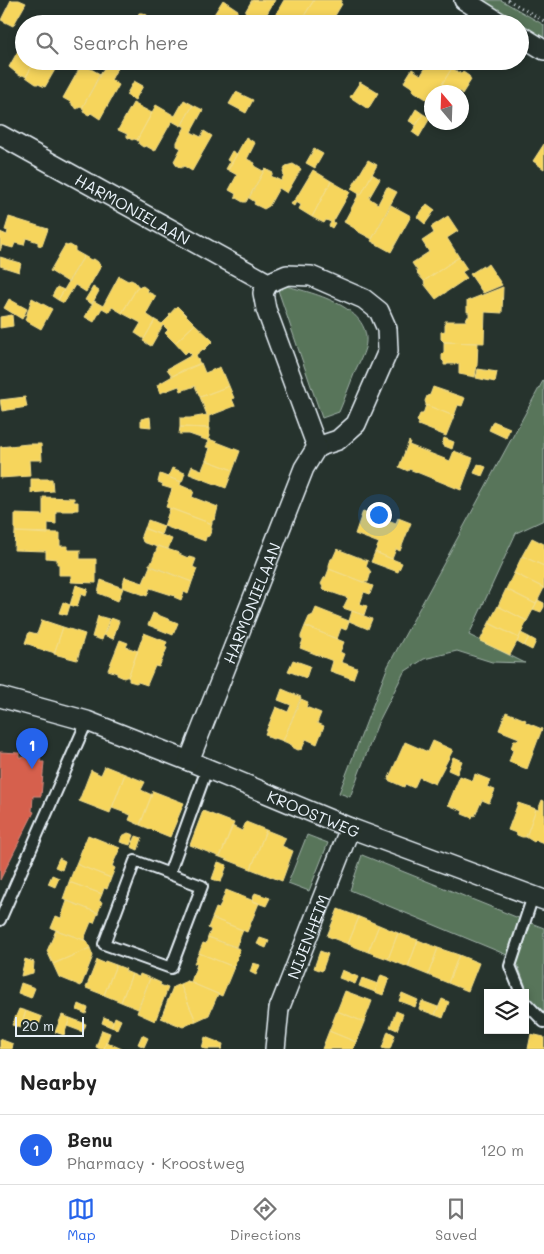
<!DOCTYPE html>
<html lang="en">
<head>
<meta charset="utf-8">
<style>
	:root { --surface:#fff; --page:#f2f2f2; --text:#222; --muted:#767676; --line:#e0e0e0; --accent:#2563eb }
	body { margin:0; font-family:Mali,sans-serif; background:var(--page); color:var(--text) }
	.controls { position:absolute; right:15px; bottom:15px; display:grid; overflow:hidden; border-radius:0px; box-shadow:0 2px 8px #0003 }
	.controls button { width:45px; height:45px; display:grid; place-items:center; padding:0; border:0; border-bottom:1px solid var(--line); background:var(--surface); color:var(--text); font:25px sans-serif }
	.compass { position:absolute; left:424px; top:85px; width:45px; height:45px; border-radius:50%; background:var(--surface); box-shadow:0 2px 8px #0003; rotate:341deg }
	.scale { position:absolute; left:15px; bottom:12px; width:69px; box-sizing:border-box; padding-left:5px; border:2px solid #e8f1f8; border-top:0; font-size:14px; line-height:18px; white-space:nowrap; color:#e8f1f8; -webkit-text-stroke:4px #26332d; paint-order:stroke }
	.you { position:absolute; left:378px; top:514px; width:18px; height:18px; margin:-12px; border:4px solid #fff; border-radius:50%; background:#1a73e8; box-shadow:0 0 0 8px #1a73e833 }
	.badge { display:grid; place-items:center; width:32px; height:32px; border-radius:50%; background:var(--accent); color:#fff; font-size:16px; font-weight:700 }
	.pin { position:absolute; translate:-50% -41px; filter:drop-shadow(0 1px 2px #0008) }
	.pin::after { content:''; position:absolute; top:26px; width:18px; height:15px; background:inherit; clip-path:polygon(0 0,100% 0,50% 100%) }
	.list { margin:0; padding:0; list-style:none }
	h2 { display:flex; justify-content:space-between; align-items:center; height:65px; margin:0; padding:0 20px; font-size:21px }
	h2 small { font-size:16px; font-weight:400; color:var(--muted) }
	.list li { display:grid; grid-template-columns:32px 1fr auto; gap:15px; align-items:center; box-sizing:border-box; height:70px; padding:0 20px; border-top:1px solid var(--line) }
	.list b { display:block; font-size:19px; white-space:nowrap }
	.list p { margin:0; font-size:16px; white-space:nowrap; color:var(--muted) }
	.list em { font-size:16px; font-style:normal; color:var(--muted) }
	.icon { flex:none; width:28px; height:28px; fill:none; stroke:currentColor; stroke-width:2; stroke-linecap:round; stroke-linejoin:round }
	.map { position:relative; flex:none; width:544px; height:1049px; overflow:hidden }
	.search { position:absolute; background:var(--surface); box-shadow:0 2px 8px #0003; left:15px; right:15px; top:15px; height:55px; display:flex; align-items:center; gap:12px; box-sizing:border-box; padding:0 18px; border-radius:28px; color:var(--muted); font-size:19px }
	.sheet { height:135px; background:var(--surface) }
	nav { display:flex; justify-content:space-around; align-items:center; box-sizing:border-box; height:70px; border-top:1px solid var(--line); background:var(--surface); font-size:14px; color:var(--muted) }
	nav a { display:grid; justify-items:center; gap:2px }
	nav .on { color:var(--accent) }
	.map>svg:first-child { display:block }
	.green { fill:#59745a; stroke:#a0b2a9 }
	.homes { fill:#f6d55c; stroke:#f2dd8b }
	.shops { fill:#d6604d; stroke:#db8c80 }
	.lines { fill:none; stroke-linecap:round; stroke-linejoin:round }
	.service-casing { stroke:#e8f1f8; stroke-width:14 }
	.minor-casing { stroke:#e8f1f8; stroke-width:22 }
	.path { stroke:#e8f1f8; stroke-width:3; stroke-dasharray:1 4; stroke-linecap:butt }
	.service { stroke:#26332d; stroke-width:10 }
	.minor { stroke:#26332d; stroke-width:19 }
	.labels { text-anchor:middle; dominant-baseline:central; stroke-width:5; stroke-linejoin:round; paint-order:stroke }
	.street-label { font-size:16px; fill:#e8f1f8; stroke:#26332d }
</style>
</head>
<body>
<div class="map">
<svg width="544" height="1049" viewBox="0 0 544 1049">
	<rect width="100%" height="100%" fill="#26332d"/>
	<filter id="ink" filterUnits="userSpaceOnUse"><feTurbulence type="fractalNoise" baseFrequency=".02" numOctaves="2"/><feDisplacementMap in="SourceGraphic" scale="10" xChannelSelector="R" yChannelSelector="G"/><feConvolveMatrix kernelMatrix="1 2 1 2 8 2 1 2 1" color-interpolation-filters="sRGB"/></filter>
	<g filter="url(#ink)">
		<!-- green -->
		<path class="green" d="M478,0h23l43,25v14l-24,-14v-1h-2z
			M286,286c28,7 89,22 79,62 -2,7 -6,15 -9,21 -6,15 -11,29 -17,43l-17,6 -44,-128z
			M544,379v141l-28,13 -47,102 56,28 -33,-1 -35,-11 -33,8 -20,13 -26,51 -28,74 -11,-4 49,-127z
			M307,835l21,8 -19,48 -21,-8z
			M362,855l159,64 -14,36 -157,-65z
			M531,923l13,5v86l-14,-16 -13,-35z"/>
		<!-- homes -->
		<path class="homes" d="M11,0h8l7,3 -13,23 -12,-6z
			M223,0l15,10 -8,14h-17l3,-6 -3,-2z
			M252,0h23l-13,22 -17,-10z
			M284,0h30l-15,24h-7l-16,-10z
			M314,0h28l-2,3 2,1 -12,20h-21l-7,-5z
			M139,13h3l5,2 2,5 -1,4h-9l-2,-5z
			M24,40v21h11l-9,16 -3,-2 -3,1 -11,-9z
			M35,61h25l-15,26 -7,-3h-2l-10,-7z
			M108,61h13l-10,19 8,5 -19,34 -9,-6 -2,2 -6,-3 1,-3 -2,-1z
			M430,61h13v2l9,5 -15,24h-5l-1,10 -19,-12 1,-2 -9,-6 8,-13 9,6z
			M82,64l18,10 -18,34 -2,-1 -3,2 -5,-4v-2l-9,-5z
			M452,68l8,5 3,-1 6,4 2,4 -9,14v-2h-25z
			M134,81l9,5 -8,14 -9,-5z
			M360,82l18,11 -10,16 -18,-12z
			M236,92l17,8 -7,13 -17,-9z
			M184,100l9,5 -12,21 -9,-5 -17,30 -9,-5 -3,1 -4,-3 -1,-3 -1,-1 19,-35 19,11z
			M133,103l19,10 -15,27 -3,-1 -2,1 -5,-3v-3l-9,-4z
			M193,105l10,5 -12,22 10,5 3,-6 8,5 -20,35 -8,-5 -3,2 -5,-3 -1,-3 -1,-1 7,-13 -4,-2v-4l8,-15 -3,-2z
			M416,109l7,5 -7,11 -7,-4z
			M423,114l7,4 -11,19 -7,-5z
			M246,137l9,6 -8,16 8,4 -1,3 9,5 2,-2 -19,33h-3l-7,-4 -1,-2 1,-2 -7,-4 8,-15 -9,-5z
			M544,144v25l-11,-8z
			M314,149l9,5 -8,14 -9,-5z
			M232,151l5,3 -9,16 -2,-1 4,-7 -3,-2z
			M368,160l9,5 -16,30 -10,-6z
			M293,164l8,5 -14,24 -8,-5 -10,18 -5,3 -10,-5 1,-2 -6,-4 16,-29 8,4 -2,3 10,5 3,-6 -1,-3 3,-6z
			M313,170l18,11 -19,36 -13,-8 2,-4 -5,-3 -2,4 -3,-2 3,-4h1z
			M372,174l8,5 -11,19 9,6 9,-17 10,5 -25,47 -15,-8 -3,-3 -10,-6 15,-28 2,1z
			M331,181l19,11 -17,30 2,1 -3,5 -3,-2 2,-4 -5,-2 -2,3 -12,-6z
			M427,204l8,6 -10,14 -8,-7z
			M391,205l20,11 -20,36 -20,-11z
			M448,216l10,15 -11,7 12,19 -35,24 -7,-8 1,-1 -6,-9 17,-11 -7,-11 12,-8 -3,-6z
			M9,217l39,12 -6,17 -4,-1v-3l-12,-4 -2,7 -9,-2 -2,5 -11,-3 -2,6v-19l7,3 1,-4 -3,-1z
			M65,245l2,1 3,-1 5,3v3l9,5 -16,26 -18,-11z
			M84,256l7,4 3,-1 4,3 1,2 2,2 -15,26 -11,-7 -11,18 -6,-3z
			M0,257l21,6 -2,9 -19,-6z
			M459,257l8,12 -5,3 5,6 -31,21 -11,-14 -1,-4z
			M488,264l14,21 -19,8 -13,-19 13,-8v2z
			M119,276l9,5 3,-1 4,2 3,4 -16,27 -10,-6 -3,5 -7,-4 -8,14 -9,-5 9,-16 9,5z
			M138,286l2,1 3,-1 4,3 1,3 8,4 -10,18 9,6 -11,19 -9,-6 6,-10 -19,-10z
			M57,287l7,3 -6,10 -6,-4z
			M93,287l6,4 -7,13 -7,-4z
			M503,287l-1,26 -17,-1 -1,31 -40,-1 -3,-3v-7l4,-1v-10h21l1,-4h2v-5h-2v-11z
			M32,298l20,11 -11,20 -16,-9z
			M9,299l18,10 -5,10 -18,-11z
			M177,306l18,18 -20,19 -10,-10 3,-3 -5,-5 -12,21 -8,-5 12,-21 7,4 8,-8 -1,-1z
			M12,315l1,11 -13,2v-11z
			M195,324l18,17 -9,9 -1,-1 -7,6 4,9 -28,12 -5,-7 25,-14 -4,-4 -3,3 -10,-11z
			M444,342l34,1 -1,22 -2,12 -16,-3v-10h-12v1h-3v-3l-2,-2v-6l2,-2z
			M201,363l4,10 15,-6 3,7h1l5,12 -29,11 -5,-11 -14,5 -2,-5 -19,7 -3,-8 26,-15z
			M478,369l19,3 -2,10 -19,-4z
			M229,386l5,12 -2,1 3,7 -26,10v12l-29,-1v-9h10l17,-3 -7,-18z
			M433,387l32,11 -3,8 -4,-1 -4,11 -28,-11v-1l-1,-3 2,-5 3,-1z
			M25,397l2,10 -25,4 -2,-11z
			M426,405l28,11 -8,20 -28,-11 1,-2 -2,-2 3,-7h3z
			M150,417l1,10 -10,-1v-7z
			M493,421l17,7 -4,10 -17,-8z
			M180,427l29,1v11l31,12 -7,19 -27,-10 4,-12 -4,-1 3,-6 -20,-7h-10z
			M444,438l10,4 -2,7 -10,-4z
			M409,441l1,1 -1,3 41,16 4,-10 19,7 -12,32 -52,-21 -1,2 -9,-4z
			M28,444h13l1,16h-13l1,16 -30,2v-31z
			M206,460l27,10 -7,18 -37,-14 3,-8 10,4z
			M478,464l8,3 -4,9 -8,-3z
			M172,468l13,5 -3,9 -14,-5z
			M160,474l21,8 -1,3 14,6 -2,6 26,10 -3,12 -3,2v3l-46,-17 6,-18 -10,-3 1,-2 -5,-2z
			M31,479h21l1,12 -22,2z
			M43,497l31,1v4h4v8h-4v1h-18v13l-8,-1v11l-33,-2v-18l28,1z
			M170,508l42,16 -1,3 1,2 -3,7 -3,1 -1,4 -41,-15z
			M363,511l33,12 2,-5 13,5 -11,28 -4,-2 -4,10 -17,-7 4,-9 -24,-9z
			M148,520l16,6 -3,9 -16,-6z
			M144,528l28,11 -4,10 -10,-3 -1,1 -14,-5 -2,-6z
			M15,532l45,1v13h8v4h12v9h16v24l-25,-1v-7h-12v-11h-2v-5l-11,-1v-7l-32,-1z
			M532,538l12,6v22l-22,-10z
			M158,546l21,7v1l9,4 1,-1 7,2 -3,8 4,2 -5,13 -43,-17v-1h2z
			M337,549l31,12 -2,6 2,1 3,4 -3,10h-5l-34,-13v-4l2,-6 2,-1z
			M375,552l27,11 -4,9 -27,-10z
			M522,556l22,10v22l-30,-15z
			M150,566l42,16 -4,12 -4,-2 -3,8 -7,-3 1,-1 -25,-8 -3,8 -25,-9 3,-10 18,6z
			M329,569l44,17 -3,8 -6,-2 -4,12 7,2 -3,9 -21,-7 5,-10 -26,-9 1,-2 -2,-3 3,-6 2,-1z
			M514,573l30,15 -8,16 -30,-15z
			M101,580l22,8 -5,13 -20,-8z
			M76,585l12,4 -2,7 -5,-2 -4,13 -7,-2z
			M506,589l30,15 -9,17 -29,-15z
			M538,600l6,3v4l-3,5 -8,-3z
			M63,602l7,3 -3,10 -8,-2z
			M498,606l29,15 -8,17 -30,-15z
			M316,608l33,13 -3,9 -5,-2 -4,11 -32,-13 4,-9 4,-2z
			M352,611l20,8 -4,10 -19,-8z
			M153,613l25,10 -5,12 -25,-10z
			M98,616l11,3 -7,21 -10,-3z
			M111,618l8,3 -6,18 -9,-4z
			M42,620l21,7 -9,27 1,-1 -10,-3 -1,1 -7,-2 -3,-3 -9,-3 4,-11 8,2z
			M489,623l30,15 -9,17 -30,-14z
			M305,626l39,16 -4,10 4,2 -3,8 16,6 -4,11 -23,-8 3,-10 -33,-13 3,-8 -2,-1v-3z
			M63,627l22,7 -8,26 -23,-6z
			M144,633l23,9 -2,5 2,1 -8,19 -4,-1 -8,19 -9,-3 -2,1 -7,-2v-3l-1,-1z
			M521,633l8,4 -5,9 -7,-4z
			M529,637l7,4 -4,9 -8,-4z
			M120,640l8,3 -2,4 12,4 -10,26h-2l-2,1 -7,-3v-2l-9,-3z
			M293,660l17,6 -4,12 -18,-7z
			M282,689l19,8 -18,44 -8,-3 -2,1 -5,-2 -1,-2 -2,-1 11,-27 12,5 3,-7 -13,-5z
			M301,699l7,3 -2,5 15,6 -4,10 7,3 -7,18 -11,-5 -4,10 -4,1 -6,-3v-2l-9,-4z
			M506,712l20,8 -1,2 17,7 -15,40 -18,-7 4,-12 -2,-2 3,-8h4l1,-2 -20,-8z
			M433,741l20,9 -18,34 -16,-7 -5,11 -9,-4 -1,3 -16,-7 17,-38 23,10z
			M453,757l9,4 -5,13 -9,-4z
			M105,766l20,8 -15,39 -31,-12 12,-31 10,5z
			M125,774l20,8 -4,8 11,5 -12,30 -11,-5 2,-5 -19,-7z
			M475,774l15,6 -3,7 8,3 -6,13 -7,-3 -7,16 -2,-1 -1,3 -10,-4 1,-3 -15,-6 12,-29 13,5z
			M153,791l31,12 -14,34 -30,-12z
			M542,800l2,1v42l-8,-3 -2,2 -8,-5 10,-28 2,1z
			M518,803l18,6 -10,28h-4l-5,-2 -1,-2 -8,-3z
			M203,811l31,12 -14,34 -30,-12z
			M246,822l20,8 -15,39 -31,-12 12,-31 10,5z
			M266,830l20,8 -4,8 11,5 -11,30 -31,-12z
			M128,833l6,2 -4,10 -10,-3 2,-6z
			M88,835l32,13 -8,18 3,2 -4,10 -35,-14z
			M136,836l6,2 -4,12 -7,-3z
			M59,858l6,3 -3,9 -7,-3z
			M218,862l9,3 -6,17 -9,-3z
			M76,864l35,14 -4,11 -3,-1 -2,6 -33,-12z
			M52,875l7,3 -4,9 -7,-3z
			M69,882l33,12 -3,7 3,1 -4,11 -35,-14z
			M226,890l33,13 -12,29 -35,-14 4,-10 3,1z
			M255,893l15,5 -4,8 -14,-5z
			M67,901l31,12 -4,10 -3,-1 -7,17 3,2 -36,-13 5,-12 5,2z
			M338,909l21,8 -11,27 -21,-8z
			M359,917l20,8 -11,27 -20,-8z
			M212,918l31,12 -7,17 -28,-10 3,-7 -3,-2z
			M379,925l19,8 -10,26 -20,-7z
			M56,930l31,11 3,7 -37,16 -6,-13z
			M398,933l20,7 -10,27 -20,-8z
			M208,937l32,12 -6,18 -35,-14 4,-10 3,1z
			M260,938l9,3 -3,7 -9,-4z
			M418,940l20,8 -10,27 -20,-8z
			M90,948l3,8 -12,30 -22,-9 -6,-13z
			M438,948l21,7 -11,28 -20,-8z
			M320,951l8,3 -6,17 -8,-3z
			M199,953l35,14 -12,29 -35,-15 4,1 6,-18 -3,-1z
			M459,955l20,8 -11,28 -20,-8z
			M25,959l9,3 -1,11 -12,3z
			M97,960l7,3 1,-2 11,4 -12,30 -18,-7z
			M253,963l7,2 -4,10 -6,-3z
			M116,965l10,4 -1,2 7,3 -11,28 -17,-7z
			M342,970l16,7 -3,7 -16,-6z
			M132,974l7,3 1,-3 10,4 -12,31 -17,-7z
			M381,975l8,3 -6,17 -8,-3z
			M150,978l11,5 -1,2 8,3 -13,33 -18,-8z
			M362,978l16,6 -3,8 -16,-6z
			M187,981l31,13 -9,21 -13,6 -16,-37z
			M21,983l14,5 -4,10 -13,-5z
			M180,984l16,37 -13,6 -22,-9 12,-31z
			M345,991l27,10 -8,21 -27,-11z
			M402,993l16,7 -3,7 -16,-6z
			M442,999l7,3 -6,16 -8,-3z
			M422,1001l16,6 -3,8 -16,-6z
			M79,1004l9,4 -2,6 -9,-4z
			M19,1009l7,2 -6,17 -8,-3z
			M26,1011l16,6 -3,8 -16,-6z
			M337,1011l27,11 -8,20 -27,-11z
			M396,1011l7,3 -6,16 -7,-3z
			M62,1015l8,3 -6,17 -9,-3z
			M104,1017l9,4 -2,6 -9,-4z
			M115,1017l6,3 -4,9 -6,-2z
			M70,1018l16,6 -3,8 -16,-6z
			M102,1030l8,3 -6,16h-4l-4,-2z
			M329,1031l27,11 -3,7h-31z
			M388,1031l7,4 -5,14h-5l-3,-1z
			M531,1034l13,3v12h-16z
			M142,1035l6,3 -4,9 -6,-3z
			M205,1037l18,7 -1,5h-16l-4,-1z
			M0,1039l13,5 -1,5h-12z
			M106,1042l16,7h-18z"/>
		<!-- shops -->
		<path class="shops" d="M0,752l19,1v4l22,1 -1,4h4l-3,34h-8l-1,15 2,1 -34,68z"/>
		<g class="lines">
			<!-- service casing -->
			<g class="service-casing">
				<path id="service" d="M135,861l67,25 -31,82 -67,-24z
					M169,874l38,-105
					M0,920l87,-199
					M521,993l-11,-27 23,-70
					M525,1002l19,20"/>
			</g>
			<!-- minor casing -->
			<g class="minor-casing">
				<g id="minor">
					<path d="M464,0l38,24"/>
					<path d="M520,35l24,15"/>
					<path id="s1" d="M0,135l268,148 19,-8 24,1 53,23 15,12 8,18 1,22 -32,73 -18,16 -21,7"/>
					<path id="s2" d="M0,697l87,24 102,40 161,67 194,72"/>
					<path id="s3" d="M189,761l115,-293 13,-21 -51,-138 -3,-16 5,-10"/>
					<path id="s4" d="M275,1049l4,-40 71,-181"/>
				</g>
			</g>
			<!-- path -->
			<path class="path" d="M508,0l36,21"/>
			<!-- service -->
			<use href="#service" class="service"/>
			<!-- minor -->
			<use href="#minor" class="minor"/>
		</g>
	</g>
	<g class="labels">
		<!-- street labels -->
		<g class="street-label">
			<text stroke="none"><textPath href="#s1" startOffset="152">HARMONIELAAN</textPath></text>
			<text stroke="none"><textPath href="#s3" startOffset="170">HARMONIELAAN</textPath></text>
			<text stroke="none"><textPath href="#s2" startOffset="335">KROOSTWEG</textPath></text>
			<text stroke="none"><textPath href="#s4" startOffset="118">NIJENHEIM</textPath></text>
		</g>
	</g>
</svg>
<div class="controls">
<button><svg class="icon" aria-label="layers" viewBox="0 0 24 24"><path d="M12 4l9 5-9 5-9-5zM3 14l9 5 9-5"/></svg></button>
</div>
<svg class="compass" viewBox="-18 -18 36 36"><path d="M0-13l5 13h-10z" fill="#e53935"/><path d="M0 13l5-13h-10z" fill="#767676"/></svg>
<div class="scale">20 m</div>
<div class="you"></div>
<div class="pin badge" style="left:32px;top:769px">1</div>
<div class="search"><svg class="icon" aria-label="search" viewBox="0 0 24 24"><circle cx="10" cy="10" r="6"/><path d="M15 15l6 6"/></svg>Search here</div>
</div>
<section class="sheet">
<h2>Nearby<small></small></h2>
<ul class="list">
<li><span class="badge">1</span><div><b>Benu</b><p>Pharmacy · Kroostweg</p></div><em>120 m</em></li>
</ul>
</section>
<nav>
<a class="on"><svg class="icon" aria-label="map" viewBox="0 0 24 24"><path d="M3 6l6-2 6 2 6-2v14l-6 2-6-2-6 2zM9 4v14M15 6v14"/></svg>Map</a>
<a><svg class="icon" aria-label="directions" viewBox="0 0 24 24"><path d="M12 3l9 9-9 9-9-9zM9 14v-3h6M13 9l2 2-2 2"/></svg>Directions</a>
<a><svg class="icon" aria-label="saved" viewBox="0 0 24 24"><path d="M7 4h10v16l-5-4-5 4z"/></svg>Saved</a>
</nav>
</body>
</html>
